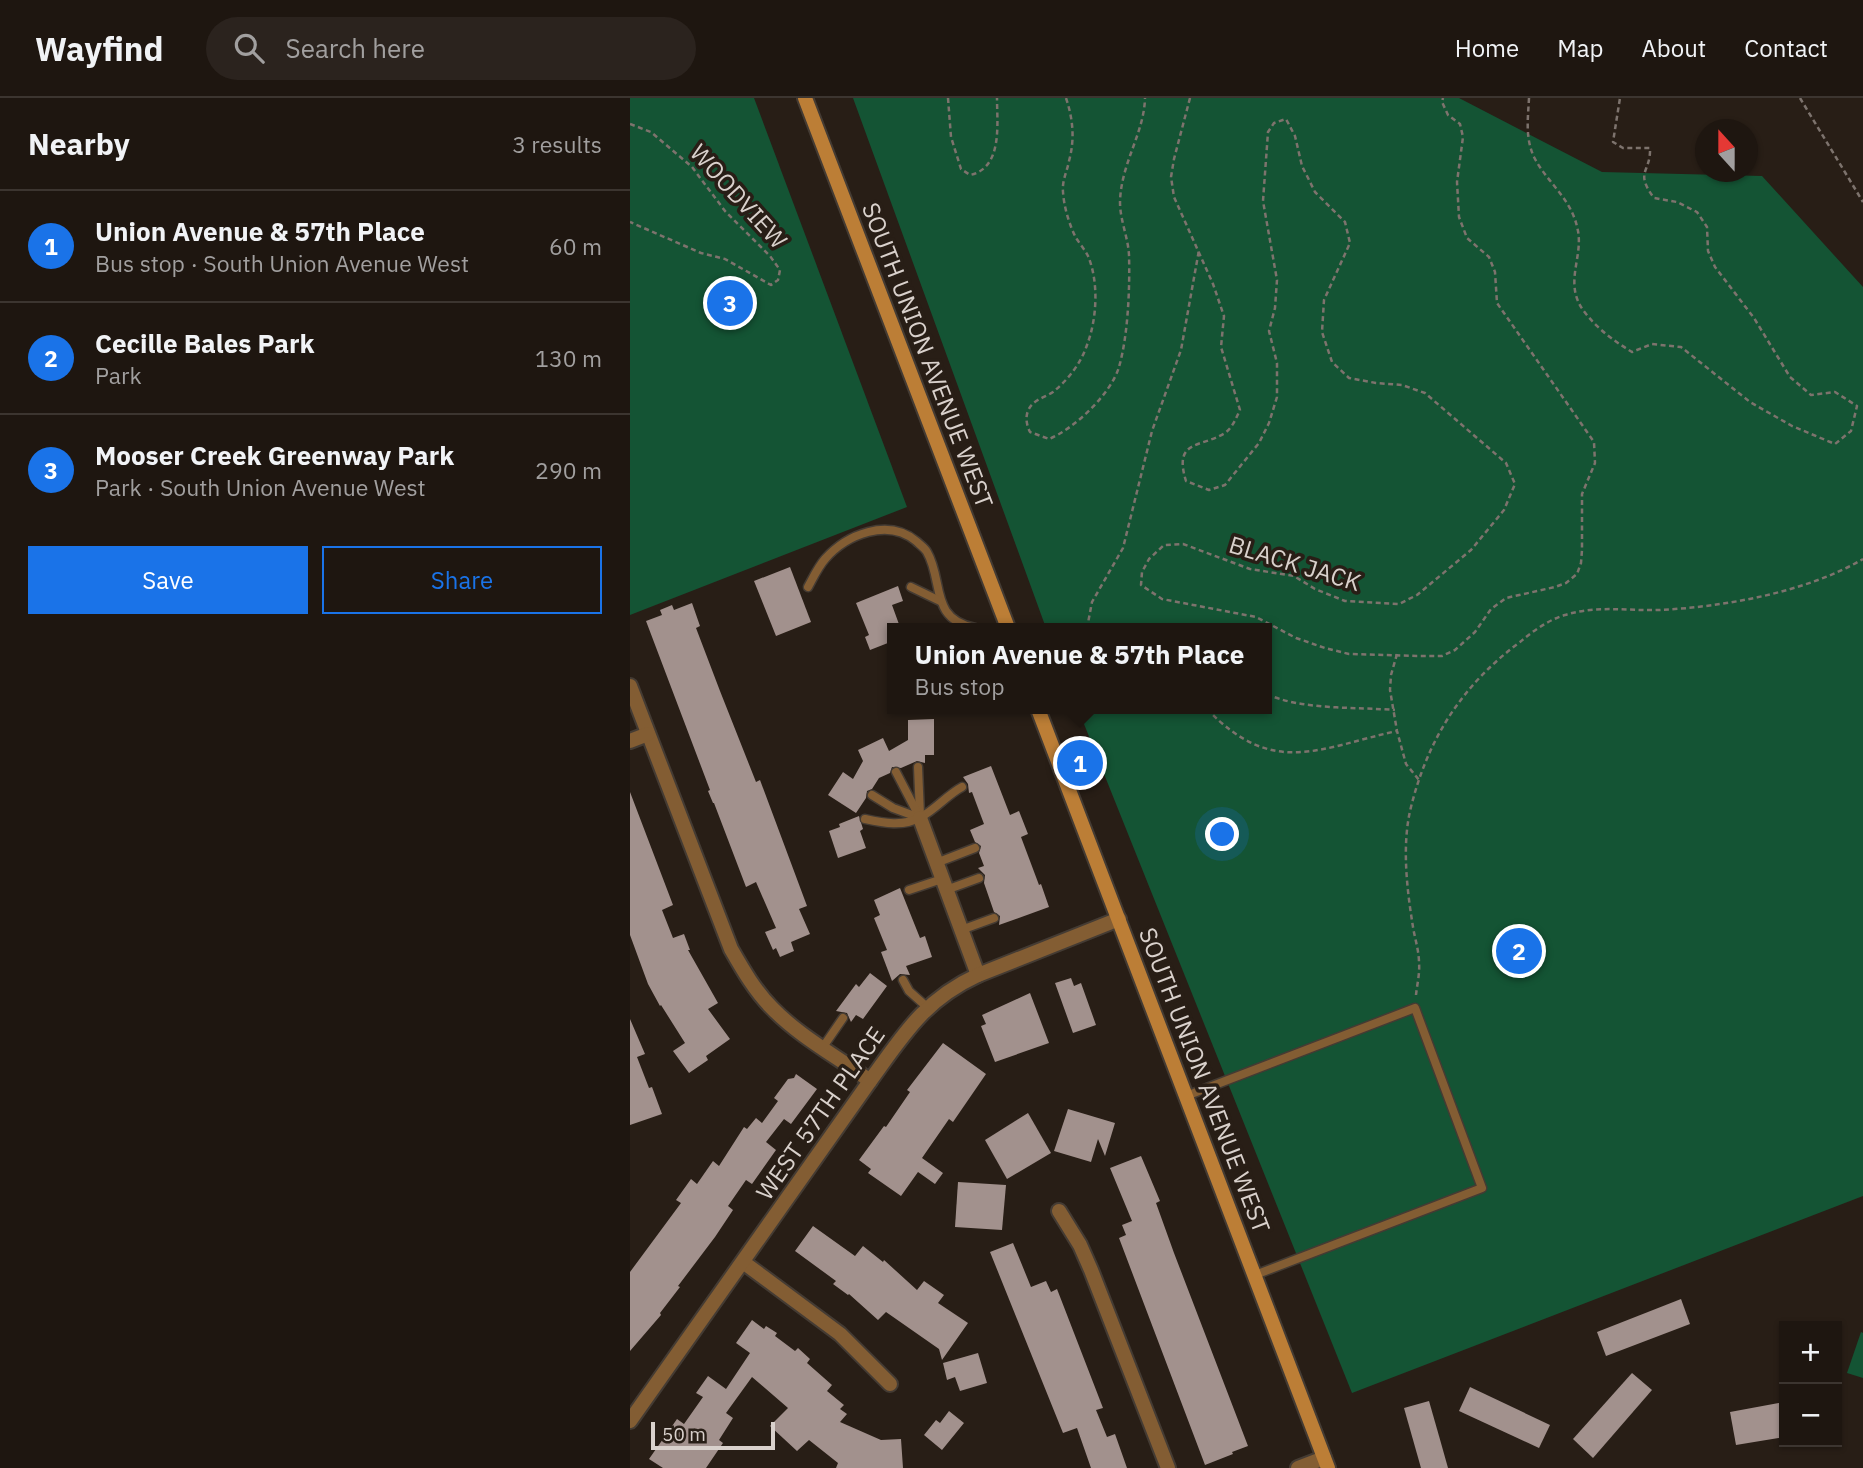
<!DOCTYPE html>
<meta charset="utf-8">
<style>
body{margin:0;font-family:"IBM Plex Sans",sans-serif;background:#2b231e;color:#f1f3f6}
.controls{position:absolute;right:21px;bottom:21px;display:grid;overflow:hidden;border-radius:0px;box-shadow:0 2px 5px #0004}
.controls button{width:63px;height:63px;display:grid;place-items:center;padding:0;border:0;border-bottom:2px solid #3c3530;background:#1e1610;color:#f1f3f6;font:35px sans-serif}
.compass{position:absolute;left:1065px;top:21px;width:63px;height:63px;border-radius:50%;background:#1e1610;box-shadow:0 2px 5px #0004;rotate:339deg}
.scale{position:absolute;left:21px;bottom:18px;width:124px;box-sizing:border-box;padding-left:7px;border:4px solid #d9d1cc;border-top:0;font-size:19px;line-height:24px;white-space:nowrap;color:#d9d1cc;-webkit-text-stroke:5px #281e16;paint-order:stroke}
.you{position:absolute;left:593px;top:737px;width:24px;height:24px;margin:-18px;border:5px solid #fff;border-radius:50%;background:#1a73e8;box-shadow:0 0 0 10px #1a73e833}
.badge{display:grid;place-items:center;width:46px;height:46px;border-radius:50%;background:#1a73e8;color:#fff;font-size:23px;font-weight:700}
.pin{position:absolute;translate:-50% -50%;border:4px solid #fff;box-shadow:0 2px 7px #0006}
.popup{position:absolute;left:257px;top:525px;width:385px;height:91px;box-sizing:border-box;display:grid;place-content:center;border-radius:0px;background:#1e1610;filter:drop-shadow(0 2px 5px #0005);font-size:23px;white-space:nowrap;color:#a19f9f}
.popup b{font-size:26px;color:#f1f3f6}
.popup::after{content:'';position:absolute;left:50%;top:100%;margin-left:-14px;border:14px solid transparent;border-top-color:#1e1610}
.list{margin:0;padding:0;list-style:none}
h2{display:flex;justify-content:space-between;align-items:center;height:91px;margin:0;padding:0 28px;font-size:30px}
h2 small{font-size:23px;font-weight:400;color:#a19f9f}
.list li{display:grid;grid-template-columns:46px 1fr auto;gap:21px;align-items:center;box-sizing:border-box;height:112px;padding:0 28px;border-top:2px solid #3c3530}
.list b{display:block;font-size:26px;white-space:nowrap}
.list p{margin:0;font-size:23px;white-space:nowrap;color:#a19f9f}
.list em{font-size:23px;font-style:normal;color:#a19f9f}
.actions{display:flex;gap:14px;padding:21px 28px}
.actions a{flex:1;padding:16px 0;border:2px solid #1a73e8;border-radius:0px;text-align:center;font-size:24px;color:#1a73e8}
.actions .main{background:#1a73e8;color:#fff}
.icon{flex:none;width:38px;height:38px;fill:none;stroke:currentColor;stroke-width:2;stroke-linecap:round;stroke-linejoin:round}
.map{position:relative;flex:none;width:1233px;height:1370px;overflow:hidden}
header{display:flex;align-items:center;gap:42px;box-sizing:border-box;height:98px;padding:0 35px;background:#1e1610;border-bottom:2px solid #3c3530}
header strong{font-size:33px}
nav{display:flex;gap:38px;margin-inline-start:auto;font-size:24px}
.search{width:490px;height:63px;background:#2b231e;display:flex;align-items:center;gap:18px;box-sizing:border-box;padding:0 24px;border-radius:38px;color:#a19f9f;font-size:26px}
main{display:flex}
aside{flex:1;background:#1e1610}
.map>svg:first-child{display:block}
.green{fill:#145434}
.building{fill:#a2918d}
.lines{fill:none;stroke-linecap:round;stroke-linejoin:round}
.lane-casing{stroke:#443b33;stroke-width:11}
.street-casing{stroke:#443b33;stroke-width:18}
.secondary-casing{stroke:#443b33;stroke-width:18}
.path{stroke:#7d736d;stroke-width:2.5;stroke-dasharray:5 3.5;stroke-linecap:butt}
.lane{stroke:#835d33;stroke-width:8}
.street{stroke:#835d33;stroke-width:14}
.secondary{stroke:#bc7e36;stroke-width:14}
.labels{text-anchor:middle;dominant-baseline:central;stroke-width:7;stroke-linejoin:round;paint-order:stroke}
.street-label{font-size:24px;fill:#d9d1cc;stroke:#281e16}
</style>
<header>
<strong>Wayfind</strong>
<div class="search"><svg class="icon" aria-label="search" viewBox="0 0 24 24"><circle cx="10" cy="10" r="6"/><path d="M15 15l6 6"/></svg>Search here</div>
<nav><a>Home</a><a>Map</a><a>About</a><a>Contact</a></nav>
</header>
<main>
<aside>
<h2>Nearby<small>3 results</small></h2>
<ul class="list">
<li><span class="badge">1</span><div><b>Union Avenue &amp; 57th Place</b><p>Bus stop · South Union Avenue West</p></div><em>60 m</em></li>
<li><span class="badge">2</span><div><b>Cecille Bales Park</b><p>Park</p></div><em>130 m</em></li>
<li><span class="badge">3</span><div><b>Mooser Creek Greenway Park</b><p>Park · South Union Avenue West</p></div><em>290 m</em></li>
</ul>
<div class="actions"><a class="main">Save</a><a>Share</a></div>
</aside>
<div class="map">
<svg width="1233" height="1370" viewBox="0 0 1233 1370">
<rect width="100%" height="100%" fill="#281e16"/>
<g class="green">
<path d="M 0,0 L 124,0 L 277,409 L 0,517 Z"/>
<path d="M 223,0 L 829,0 L 972,74 L 1132,78 L 1233,189 L 1233,1098 L 722,1295 L 448,611 L 637,611 L 637,530 L 416,530 Z"/>
<path d="M 1231,1234 L 1233,1235 L 1233,1280 L 1217,1275 Z"/>
</g>
<g class="building">
<path d="M 160,469 L 181,524 L 146,538 L 124,483 Z"/>
<path d="M 268,488 L 273,503 L 262,507 L 270,529 L 263,530 L 263,543 L 240,552 L 235,539 L 239,537 L 226,505 Z"/>
<path d="M 62,505 L 70,528 L 66,530 L 90,593 L 126,684 L 130,682 L 177,808 L 169,811 L 180,836 L 161,844 L 164,853 L 150,859 L 146,850 L 143,852 L 135,834 L 146,830 L 126,784 L 116,789 L 84,705 L 83,705 L 78,693 L 80,692 L 16,523 L 32,517 L 30,512 L 42,507 L 44,512 Z"/>
<path d="M 304,621 L 304,657 L 295,657 L 295,665 L 287,663 L 271,670 L 262,669 L 260,675 L 249,680 L 242,691 L 237,693 L 236,700 L 226,715 L 198,697 L 213,674 L 223,681 L 233,663 L 228,652 L 253,640 L 259,653 L 278,642 L 278,622 Z"/>
<path d="M 361,668 L 380,717 L 389,713 L 398,736 L 391,739 L 409,787 L 411,786 L 419,809 L 369,827 L 370,818 L 364,814 L 354,785 L 355,777 L 348,770 L 354,768 L 349,755 L 351,748 L 345,744 L 340,732 L 354,726 L 342,694 L 339,695 L 338,686 L 333,679 Z"/>
<path d="M 0,694 L 43,807 L 32,812 L 43,840 L 54,836 L 60,852 L 58,852 L 88,905 L 78,911 L 100,941 L 76,958 L 78,962 L 59,975 L 43,953 L 55,945 L 31,907 L 30,908 L 18,886 L 0,837 Z"/>
<path d="M 229,718 L 233,731 L 230,733 L 236,750 L 208,760 L 199,733 L 210,729 L 209,726 Z"/>
<path d="M 270,790 L 290,840 L 295,838 L 302,859 L 276,868 L 280,877 L 270,876 L 262,883 L 251,854 L 257,852 L 244,820 L 250,817 L 244,802 Z"/>
<path d="M 240,875 L 257,888 L 233,921 L 226,917 L 221,924 L 217,915 L 206,913 L 226,886 L 229,889 Z"/>
<path d="M 441,880 L 444,888 L 451,885 L 466,927 L 443,935 L 425,885 Z"/>
<path d="M 400,895 L 419,945 L 365,964 L 351,928 L 356,926 L 352,917 Z"/>
<path d="M 0,921 L 15,956 L 7,959 L 19,990 L 22,989 L 32,1016 L 0,1027 Z"/>
<path d="M 313,945 L 356,976 L 323,1024 L 319,1021 L 292,1060 L 313,1075 L 305,1086 L 288,1074 L 271,1098 L 238,1075 L 241,1071 L 229,1062 L 254,1028 L 256,1029 L 280,994 L 277,992 Z"/>
<path d="M 166,976 L 187,991 L 161,1026 L 154,1021 L 136,1044 L 146,1052 L 122,1086 L 116,1082 L 98,1108 L 103,1112 L 85,1139 L 48,1188 L 50,1189 L 30,1215 L 31,1217 L 0,1253 L 0,1174 L 51,1105 L 46,1102 L 61,1081 L 67,1086 L 83,1063 L 89,1068 L 114,1029 L 117,1031 L 126,1020 L 132,1025 L 148,1003 L 144,1000 L 158,981 L 164,980 Z"/>
<path d="M 438,1011 L 485,1025 L 475,1058 L 468,1041 L 461,1064 L 424,1053 Z"/>
<path d="M 398,1015 L 421,1055 L 377,1081 L 355,1042 Z"/>
<path d="M 511,1058 L 530,1103 L 526,1105 L 544,1155 L 618,1348 L 602,1354 L 603,1356 L 575,1367 L 489,1140 L 496,1137 L 492,1127 L 502,1123 L 480,1070 Z"/>
<path d="M 328,1084 L 376,1087 L 372,1132 L 325,1129 Z"/>
<path d="M 183,1128 L 225,1158 L 233,1148 L 253,1164 L 254,1162 L 287,1192 L 294,1183 L 314,1197 L 308,1205 L 338,1225 L 312,1262 L 309,1251 L 256,1214 L 248,1222 L 219,1196 L 218,1197 L 203,1186 L 206,1183 L 165,1153 Z"/>
<path d="M 383,1145 L 401,1189 L 416,1183 L 421,1194 L 427,1191 L 473,1310 L 466,1312 L 477,1339 L 485,1336 L 497,1370 L 461,1370 L 447,1330 L 433,1335 L 360,1154 Z"/>
<path d="M 1051,1201 L 1060,1226 L 976,1258 L 967,1234 Z"/>
<path d="M 122,1222 L 134,1231 L 136,1228 L 147,1235 L 145,1238 L 165,1253 L 168,1250 L 180,1261 L 177,1265 L 202,1287 L 197,1293 L 214,1307 L 210,1311 L 217,1316 L 210,1324 L 251,1342 L 271,1341 L 273,1370 L 206,1370 L 208,1365 L 179,1342 L 167,1353 L 140,1328 L 158,1310 L 122,1279 L 96,1315 L 103,1320 L 89,1342 L 93,1345 L 76,1370 L 33,1370 L 19,1361 L 47,1321 L 54,1326 L 73,1299 L 66,1295 L 78,1278 L 96,1291 L 120,1255 L 106,1245 Z"/>
<path d="M 348,1255 L 357,1285 L 330,1293 L 325,1279 L 317,1282 L 313,1265 Z"/>
<path d="M 1002,1275 L 1022,1292 L 963,1360 L 943,1341 Z"/>
<path d="M 840,1289 L 920,1327 L 909,1350 L 829,1313 Z"/>
<path d="M 799,1303 L 809,1338 L 818,1370 L 791,1370 L 774,1310 Z"/>
<path d="M 1154,1304 L 1154,1339 L 1106,1347 L 1100,1314 Z"/>
<path d="M 319,1313 L 334,1325 L 312,1352 L 294,1337 L 306,1322 L 310,1325 Z"/>
</g>
<g class="lines">
<g class="lane-casing">
<g id="lane">
<path d="M 178,489 C 183,480 188,469 195,461 C 217,436 258,420 286,443 C 289,446 295,450 297,454 C 314,483 299,521 345,530"/>
<path d="M 281,489 L 310,503"/>
<path d="M 288,669 L 290,717"/>
<path d="M 266,674 L 290,720"/>
<path d="M 242,697 L 263,710 L 290,720"/>
<path d="M 235,721 C 253,725 274,729 291,719 C 306,711 317,697 332,689"/>
<path d="M 306,765 L 345,750"/>
<path d="M 279,792 L 312,781"/>
<path d="M 316,792 L 349,780"/>
<path d="M 331,832 L 364,820"/>
<path d="M 273,882 L 279,893 L 297,909"/>
<path d="M 193,949 L 213,920"/>
<path d="M 556,998 L 785,910 L 852,1090 L 625,1177"/>
</g>
</g>
<g class="street-casing">
<g id="street">
<path d="M 0,588 L 101,851 C 113,872 125,893 142,910 C 170,939 208,959 240,983"/>
<path d="M 0,643 L 18,636"/>
<path d="M 290,720 L 348,877"/>
<path d="M 429,1113 L 450,1147 L 461,1172 L 538,1370"/>
<path d="M 113,1164 L 210,1236 L 260,1286"/>
<path d="M 0,1323 L 240,983 C 274,936 294,902 348,877 L 489,821"/>
<path d="M 668,1370 L 694,1360"/>
</g>
</g>
<g class="secondary-casing">
<g id="secondary">
<path d="M 175,0 L 378,530"/>
<path d="M 408,611 L 698,1370"/>
</g>
</g>
<g class="path">
<path d="M 318,0 L 321,39 L 331,71 L 340,77 C 373,70 367,26 367,0"/>
<path d="M 436,0 C 443,21 445,41 439,63 C 437,74 432,82 433,94 C 434,109 439,126 446,140 C 450,146 455,152 458,158 C 469,184 467,221 457,247 C 451,265 438,282 423,294 C 414,300 402,302 398,313 C 395,320 397,328 400,334 L 419,341 C 444,331 481,296 489,269 C 498,238 500,190 499,157 C 498,139 490,122 490,104 C 491,65 514,36 515,0"/>
<path d="M 560,0 L 544,61 L 541,79 L 544,99 L 583,186 L 594,218 L 591,249 L 610,312 C 606,320 603,329 595,335 C 571,350 543,341 556,383 L 579,392 L 595,387 L 629,345 L 639,325 L 647,299 L 647,265 L 639,233 L 645,210 L 647,182 L 633,103 L 638,34 L 644,25 L 656,21 L 665,38 L 672,68 L 685,94 L 715,124 L 720,145 L 694,202 L 692,234 L 702,264 L 719,280 L 746,285 L 772,287 L 795,295 L 876,365 L 885,386 L 874,412 L 841,452 L 787,497 L 769,506 L 715,503 L 685,491 L 664,478 L 620,471 L 553,446 L 534,447 L 519,461 L 512,474 L 511,487 L 532,501 L 626,519 L 666,540 L 695,550 L 719,556 L 787,558 L 812,558 L 825,552 L 845,534 L 861,511 L 876,500 L 925,489 L 936,485 L 947,476 L 951,465 L 952,452 L 952,396 L 965,365 L 964,344 L 867,205 L 865,174 L 859,159 L 837,140 L 829,119 L 827,84 L 833,39 L 830,26 L 818,17 L 812,4 L 813,0"/>
<path d="M 899,0 C 898,20 895,40 904,59 C 917,85 942,100 948,133 C 953,160 934,185 953,212 C 966,230 984,243 1002,254 L 1022,246 L 1051,249 L 1120,304 L 1162,328 L 1205,346 L 1221,333 L 1227,308 L 1205,294 L 1181,297 L 1160,279 L 1124,220 L 1085,169 L 1078,153 L 1077,129 L 1067,114 L 1047,104 L 1024,100 C 1004,73 1021,75 1020,50 L 993,50 L 983,44 L 990,0"/>
<path d="M 1170,0 L 1233,104"/>
<path d="M 0,26 L 21,34 L 62,69 L 95,113 L 140,158 L 150,172 L 148,182 L 141,187 L 95,161 L 71,155 L 0,124"/>
<path d="M 461,530 L 458,525 L 462,504 L 493,450 L 522,333 L 551,252 L 569,152"/>
<path d="M 767,556 L 761,577 L 760,592 L 767,633 L 776,666 L 789,682"/>
<path d="M 637,596 C 670,612 727,609 765,612"/>
<path d="M 577,611 C 643,680 689,650 767,633"/>
<path d="M 786,897 C 787,887 790,875 789,865 C 789,853 785,841 783,829 C 777,792 772,750 780,713 C 797,642 831,588 890,544 C 903,533 918,522 935,517 C 967,507 997,513 1029,512 C 1094,509 1177,494 1233,461"/>
</g>
<use href="#lane" class="lane"/>
<use href="#street" class="street"/>
<use href="#secondary" class="secondary"/>
</g>
<g class="labels">
<g class="street-label">
<text transform="translate(109 98) rotate(48)">WOODVIEW</text>
<text transform="translate(298 257) rotate(69)">SOUTH UNION AVENUE WEST</text>
<text transform="translate(665 465) rotate(17)">BLACK JACK</text>
<text transform="translate(575 982) rotate(69)">SOUTH UNION AVENUE WEST</text>
<text transform="translate(190 1015) rotate(-55)">WEST 57TH PLACE</text>
</g>
</g>
</svg>
<div class="controls">
<button>+</button>
<button>−</button>
</div>
<svg class="compass" viewBox="-18 -18 36 36"><path d="M0-13l5 13h-10z" fill="#e53935"/><path d="M0 13l5-13h-10z" fill="#a19f9f"/></svg>
<div class="scale">50 m</div>
<div class="you"></div>
<div class="pin badge" style="left:450px;top:665px">1</div>
<div class="popup"><b>Union Avenue &amp; 57th Place</b>Bus stop</div>
<div class="pin badge" style="left:889px;top:853px">2</div>
<div class="pin badge" style="left:100px;top:205px">3</div>
</div>
</main>
